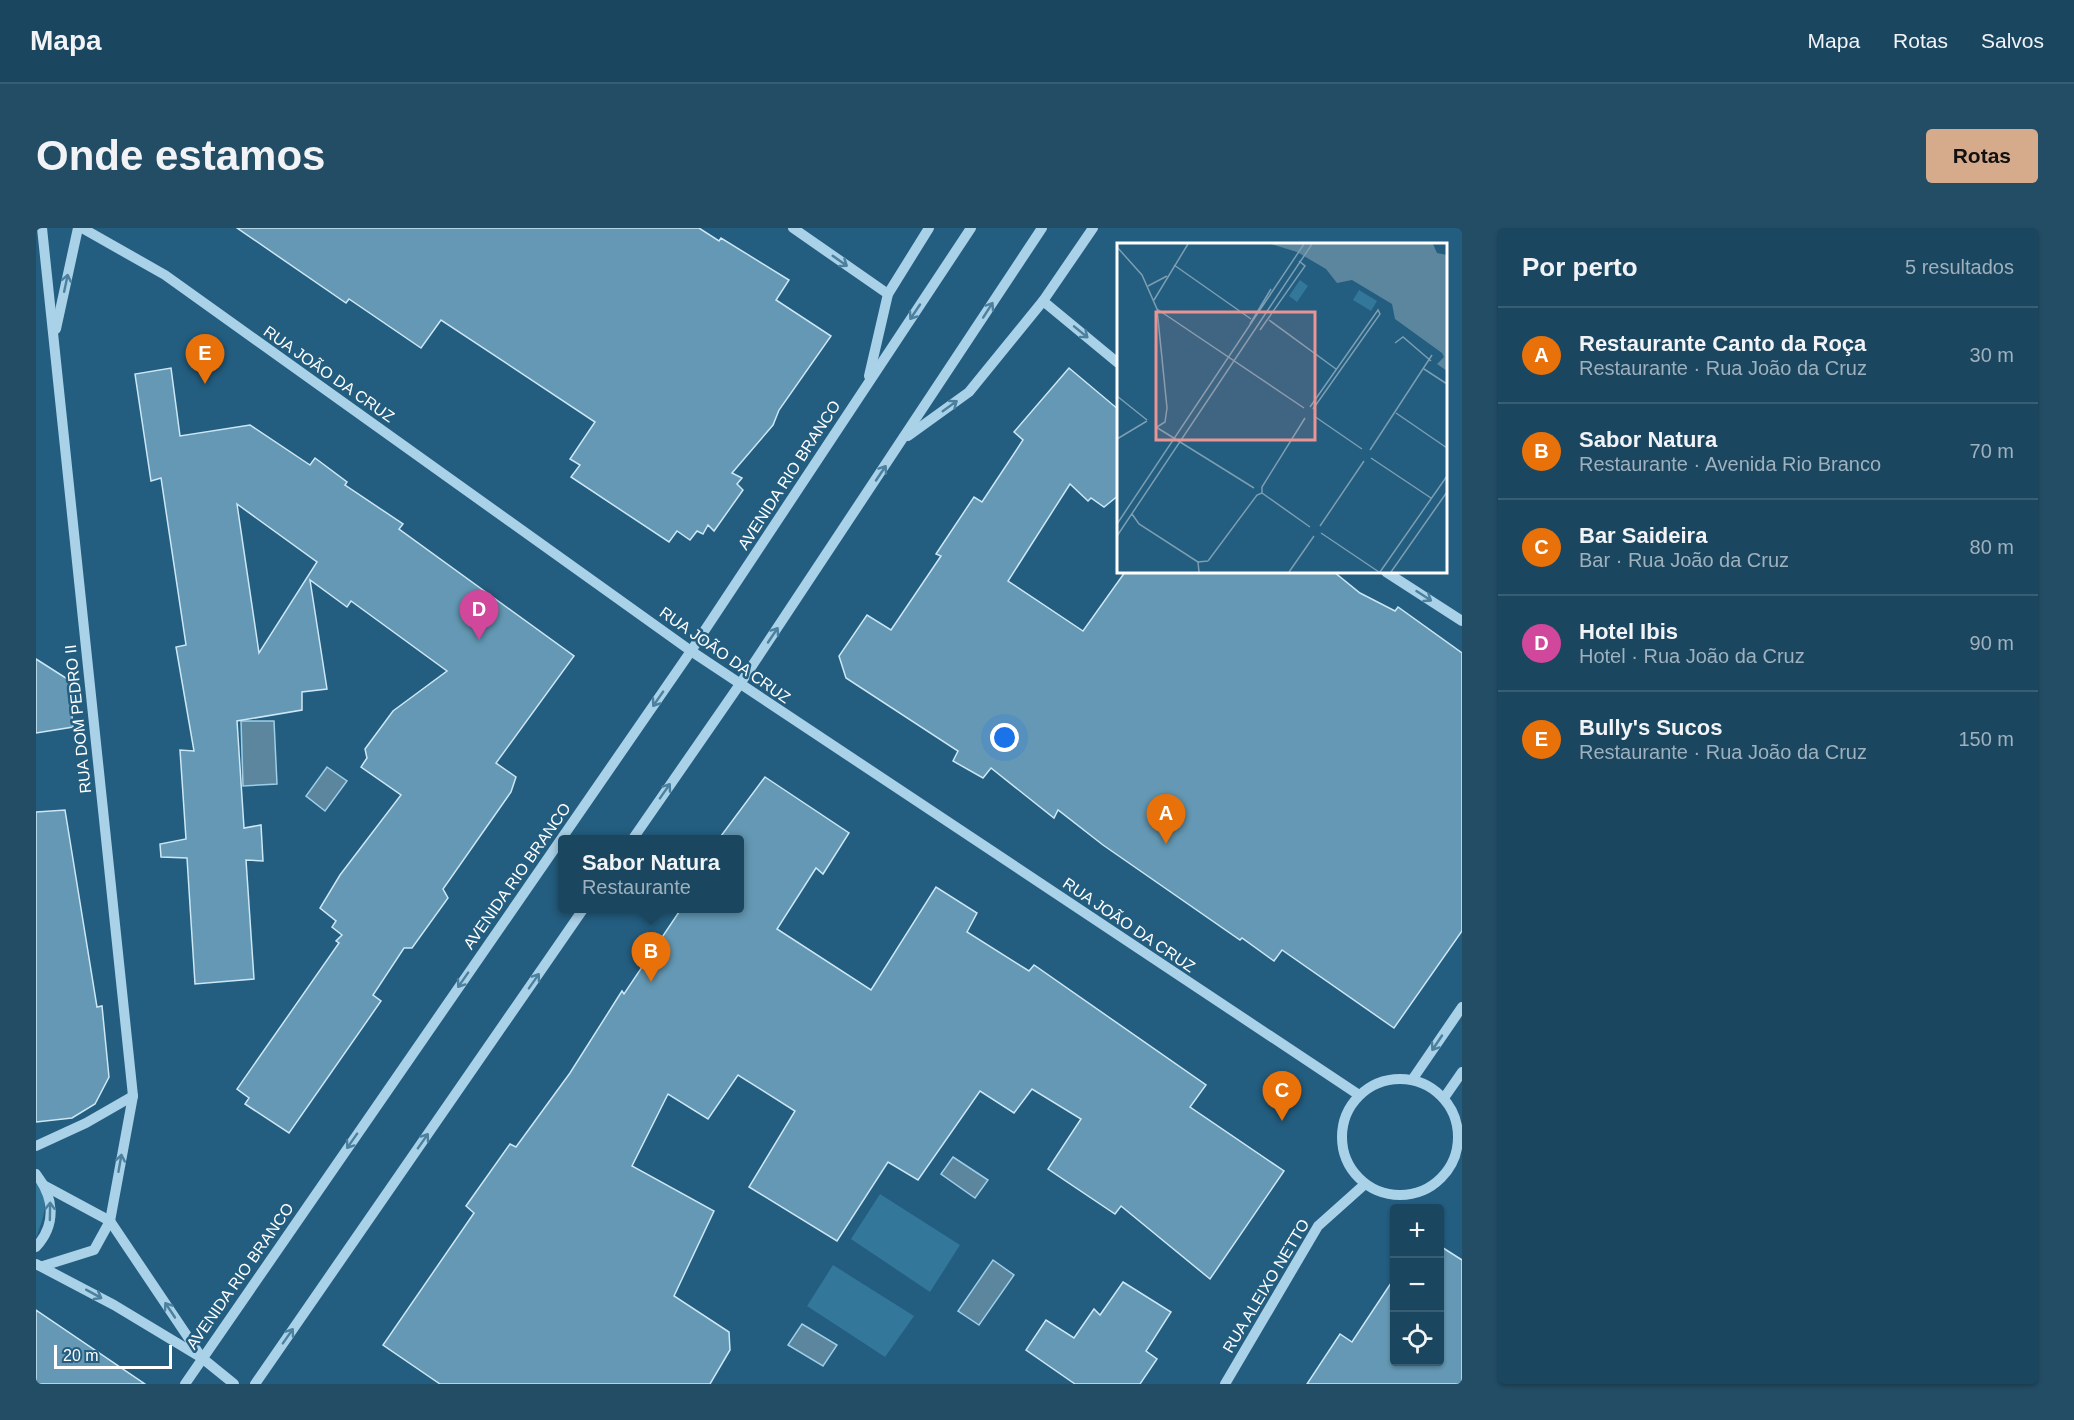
<!DOCTYPE html>
<html lang="pt">
<meta charset="utf-8">
<style>
body{margin:0;font-family:Helvetica,sans-serif;background:#234d65;color:#f1f3f6}
.controls{position:absolute;right:18px;bottom:18px;display:grid;overflow:hidden;border-radius:6px;box-shadow:0 2px 4px #0004}
.controls button{width:54px;height:54px;display:grid;place-items:center;padding:0;border:0;border-bottom:2px solid #385e74;background:#1a465f;color:#f1f3f6;font:30px sans-serif}
.scale{position:absolute;left:18px;bottom:15px;width:118px;box-sizing:border-box;padding-left:6px;border:3px solid #fff;border-top:0;font-size:16px;line-height:21px;white-space:nowrap;color:#fff;-webkit-text-stroke:4px #235d7f;paint-order:stroke}
.you{position:absolute;left:969px;top:510px;width:21px;height:21px;margin:-15px;border:4px solid #fff;border-radius:50%;background:#1a73e8;box-shadow:0 0 0 9px #1a73e833}
.badge{display:grid;place-items:center;width:39px;height:39px;border-radius:50%;background:#d6ab8b;color:#fff;font-size:20px;font-weight:700}
.pin{position:absolute;translate:-50% -50px;filter:drop-shadow(0 2px 3px #0008)}
.pin::after{content:'';position:absolute;top:32px;width:21px;height:18px;background:inherit;clip-path:polygon(0 0,100% 0,50% 100%)}
.popup{position:absolute;left:522px;top:607px;width:186px;height:78px;box-sizing:border-box;display:grid;place-content:center;border-radius:6px;background:#1a465f;filter:drop-shadow(0 2px 4px #0005);font-size:20px;white-space:nowrap;color:#9fb1bd}
.popup b{font-size:22px;color:#f1f3f6}
.popup::after{content:'';position:absolute;left:50%;top:100%;margin-left:-12px;border:12px solid transparent;border-top-color:#1a465f}
.list{margin:0;padding:0;list-style:none}
h2{display:flex;justify-content:space-between;align-items:center;height:78px;margin:0;padding:0 24px;font-size:26px}
h2 small{font-size:20px;font-weight:400;color:#9fb1bd}
.list li{display:grid;grid-template-columns:39px 1fr auto;gap:18px;align-items:center;box-sizing:border-box;height:96px;padding:0 24px;border-top:2px solid #385e74}
.list b{display:block;font-size:22px;white-space:nowrap}
.list p{margin:0;font-size:20px;white-space:nowrap;color:#9fb1bd}
.list em{font-size:20px;font-style:normal;color:#9fb1bd}
.icon{flex:none;width:33px;height:33px;fill:none;stroke:currentColor;stroke-width:2;stroke-linecap:round;stroke-linejoin:round}
.map{position:relative;flex:none;width:1426px;height:1156px;overflow:hidden;border-radius:6px}
header{display:flex;align-items:center;gap:36px;box-sizing:border-box;height:84px;padding:0 30px;background:#1a465f;border-bottom:2px solid #385e74}
header strong{font-size:28px}
nav{display:flex;gap:33px;margin-inline-start:auto;font-size:21px}
.intro{display:flex;align-items:center;justify-content:space-between;box-sizing:border-box;height:144px;padding:0 36px}
h1{margin:0;font-size:42px}
.button{padding:15px 27px;border-radius:6px;background:#d6ab8b;color:#111;font-size:21px;font-weight:700}
main{display:flex;gap:36px;padding:0 36px}
aside{flex:1;background:#1a465f;border-radius:6px;box-shadow:0 2px 4px #0004}
.map>svg:first-child{display:block}
.green{fill:#33779b}
.water{fill:#5c869d;stroke:#9dcee8;stroke-width:1.5}
.building{fill:#6498b4;stroke:#cce7f5;stroke-width:1.5;fill-rule:evenodd}
.lines{fill:none;stroke-linecap:round;stroke-linejoin:round}
.minor{stroke:#a9d1e7;stroke-width:10}
.oneway{stroke:#4b809e}
.labels{text-anchor:middle;dominant-baseline:central;stroke-width:5;stroke-linejoin:round;paint-order:stroke}
.street-label{font-size:16px;fill:#fff;stroke:#235d7f}
.inset-road{fill:none;stroke:#7b9eb2;stroke-width:1.5}
.view{fill:#ea9494;fill-opacity:0.15;stroke:#ea9494;stroke-width:3}
.inset-edge{fill:none;stroke:#fff;stroke-width:3}
</style>
<header>
<strong>Mapa</strong>
<nav><a>Mapa</a><a>Rotas</a><a>Salvos</a></nav>
</header>
<div class="intro"><h1>Onde estamos</h1><a class="button">Rotas</a></div>
<main>
<div class="map">
<svg width="1426" height="1156" viewBox="0 0 1426 1156">
<rect width="100%" height="100%" fill="#235d7f"/>
<g class="green">
<path d="M 0,953 C 16,970 7,991 0,1010 Z"/>
<path d="M 844,966 L 924,1017 L 894,1064 L 815,1011 Z"/>
<path d="M 797,1037 L 878,1088 L 849,1129 L 771,1078 Z"/>
</g>
<g class="water">
<path d="M 205,493 L 238,493 L 241,556 L 207,558 Z"/>
<path d="M 291,539 L 311,553 L 289,583 L 270,568 Z"/>
<path d="M 917,929 L 952,952 L 939,970 L 905,946 Z"/>
<path d="M 957,1032 L 978,1047 L 943,1097 L 922,1083 Z"/>
<path d="M 766,1096 L 801,1117 L 787,1138 L 752,1117 Z"/>
</g>
<g class="building">
<path d="M 201,0 L 663,0 L 683,13 L 685,10 L 753,52 L 740,72 L 795,108 L 743,182 L 737,197 L 696,245 L 706,250 L 701,256 L 707,262 L 678,303 L 672,297 L 667,306 L 661,303 L 654,312 L 641,303 L 633,314 L 535,249 L 544,237 L 534,231 L 559,194 L 405,92 L 385,120 L 313,71 L 310,75 Z"/>
<path d="M 135,140 L 144,208 L 214,197 L 274,237 L 279,230 L 311,254 L 309,257 L 367,296 L 363,301 L 538,428 L 460,535 L 480,549 L 475,564 L 407,661 L 412,670 L 376,720 L 368,720 L 337,767 L 345,773 L 253,905 L 209,876 L 213,870 L 201,861 L 303,715 L 300,713 L 306,707 L 296,699 L 300,693 L 284,680 L 304,647 L 365,567 L 325,539 L 331,530 L 329,521 L 357,483 L 411,443 L 315,373 L 311,379 L 274,352 L 291,461 L 266,464 L 266,482 L 201,493 L 208,600 L 225,597 L 227,633 L 210,632 L 218,751 L 159,756 L 151,630 L 125,629 L 124,616 L 150,611 L 144,522 L 158,523 L 140,419 L 150,417 L 125,250 L 115,253 L 99,146 ZM 201,276 L 281,334 L 223,425 Z"/>
<path d="M 1033,140 L 1083,182 L 1083,267 L 1068,279 L 1055,270 L 1052,273 L 1034,256 L 972,353 L 1047,403 L 1089,344 L 1298,344 L 1324,365 L 1359,383 L 1362,379 L 1426,425 L 1426,703 L 1358,800 L 1246,722 L 1238,733 L 1206,710 L 1204,712 L 1067,617 L 1022,582 L 1018,590 L 955,540 L 947,550 L 917,533 L 922,523 L 810,450 L 803,428 L 831,387 L 855,402 L 905,328 L 900,326 L 938,269 L 946,274 L 987,212 L 978,204 Z"/>
<path d="M 0,431 L 33,452 L 37,499 L 0,505 Z"/>
<path d="M 729,549 L 813,605 L 787,646 L 780,640 L 741,701 L 835,762 L 900,659 L 941,685 L 931,704 L 993,743 L 998,737 L 1170,857 L 1154,879 L 1248,943 L 1174,1051 L 1085,978 L 1079,986 L 1012,941 L 1045,891 L 996,861 L 978,885 L 944,863 L 882,952 L 852,934 L 801,1013 L 713,959 L 759,883 L 702,847 L 672,891 L 632,866 L 596,938 L 678,983 L 638,1068 L 693,1104 L 694,1122 L 674,1156 L 404,1156 L 347,1117 L 438,985 L 430,978 L 474,916 L 480,919 L 534,845 L 586,763 L 588,766 L 645,681 L 704,681 L 704,612 L 682,612 Z"/>
<path d="M 29,582 L 61,779 L 66,778 L 73,849 L 59,876 L 36,890 L 0,894 L 0,584 Z"/>
<path d="M 1404,1018 L 1426,1032 L 1426,1156 L 1271,1156 L 1304,1106 L 1316,1114 L 1359,1049 L 1359,1134 L 1404,1134 Z"/>
<path d="M 1087,1054 L 1135,1084 L 1110,1123 L 1121,1131 L 1104,1156 L 1039,1156 L 990,1122 L 1010,1092 L 1038,1110 L 1058,1081 L 1064,1087 Z"/>
<path d="M 0,1082 L 109,1156 L 0,1156 Z"/>
</g>
<g class="lines">
<g class="minor">
<path d="M 6,0 L 97,868 L 74,993 L 58,1022 L 7,1038"/>
<path d="M 46,0 L 129,47 L 655,423 L 1323,867"/>
<path d="M 757,0 L 852,66"/>
<path d="M 1007,73 L 1082,135"/>
<path d="M 20,101 L 42,0"/>
<path d="M 833,148 L 852,66 L 893,0"/>
<path d="M 872,208 L 933,164 L 1007,73 L 1057,0"/>
<path d="M 1350,344 L 1426,393"/>
<path d="M 596,612 L 704,456 L 1006,0"/>
<circle cx="1364" cy="909" r="58"/>
<path d="M 1376,852 L 1426,779"/>
<path d="M 1408,870 L 1426,844"/>
<path d="M 0,918 L 50,895 L 97,868"/>
<path d="M 0,946 C 18,969 21,996 0,1019"/>
<path d="M 9,958 L 74,993 L 166,1130"/>
<path d="M 0,1036 L 78,1077 L 166,1130 L 198,1156"/>
<path d="M 149,1156 L 655,423 L 935,0"/>
<path d="M 219,1156 L 548,680"/>
<path d="M 1189,1156 L 1282,998 L 1329,956"/>
</g>
</g>
<defs><path id="oneway-shaft" d="M-6 0H5M1.5-3L5.5 0L1.5 3" fill="none" stroke-width="1.6" stroke-linecap="round" stroke-linejoin="round" transform="scale(1.5)"/></defs>
<g class="oneway">
<use href="#oneway-shaft" transform="translate(804 33) rotate(35)"/>
<use href="#oneway-shaft" transform="translate(30 55) rotate(-78)"/>
<use href="#oneway-shaft" transform="translate(952 82) rotate(-57)"/>
<use href="#oneway-shaft" transform="translate(879 84) rotate(124)"/>
<use href="#oneway-shaft" transform="translate(1045 104) rotate(39)"/>
<use href="#oneway-shaft" transform="translate(914 178) rotate(-36)"/>
<use href="#oneway-shaft" transform="translate(845 245) rotate(-56)"/>
<use href="#oneway-shaft" transform="translate(1388 368) rotate(33)"/>
<use href="#oneway-shaft" transform="translate(737 407) rotate(-56)"/>
<use href="#oneway-shaft" transform="translate(622 471) rotate(125)"/>
<use href="#oneway-shaft" transform="translate(629 563) rotate(-55)"/>
<use href="#oneway-shaft" transform="translate(427 752) rotate(125)"/>
<use href="#oneway-shaft" transform="translate(498 753) rotate(-55)"/>
<use href="#oneway-shaft" transform="translate(1401 815) rotate(124)"/>
<use href="#oneway-shaft" transform="translate(316 913) rotate(125)"/>
<use href="#oneway-shaft" transform="translate(387 913) rotate(-55)"/>
<use href="#oneway-shaft" transform="translate(84 935) rotate(-80)"/>
<use href="#oneway-shaft" transform="translate(14 983) rotate(-89)"/>
<use href="#oneway-shaft" transform="translate(58 1066) rotate(29)"/>
<use href="#oneway-shaft" transform="translate(134 1082) rotate(-124)"/>
<use href="#oneway-shaft" transform="translate(252 1108) rotate(-55)"/>
</g>
<g class="labels">
<g class="street-label">
<text transform="translate(293 146) rotate(35)">RUA JOÃO DA CRUZ</text>
<text transform="translate(753 247) rotate(-57)">AVENIDA RIO BRANCO</text>
<text transform="translate(689 427) rotate(35)">RUA JOÃO DA CRUZ</text>
<text transform="translate(42 491) rotate(-96)">RUA DOM PEDRO II</text>
<text transform="translate(481 648) rotate(-55)">AVENIDA RIO BRANCO</text>
<text transform="translate(1093 697) rotate(34)">RUA JOÃO DA CRUZ</text>
<text transform="translate(204 1048) rotate(-55)">AVENIDA RIO BRANCO</text>
<text transform="translate(1230 1058) rotate(-59)">RUA ALEIXO NETTO</text>
</g>
</g>
<g transform="translate(1081 15)">
<rect width="330" height="330" fill="#235d7f"/>
<path d="M 183,37 L 191,43 L 180,59 L 172,53 ZM 242,47 L 260,58 L 254,68 L 236,57 Z" fill="#33779b"/>
<path d="M 154,1 L 316,1 L 320,10 L 330,12 L 330,128 L 320,121 L 327,114 L 325,110 L 278,76 L 275,61 L 235,37 L 220,40 L 209,26 L 180,9 Z" fill="#5c869d"/>
<path class="inset-road" d="M 0,4 L 25,32 L 40,66 L 50,165 L 48,179 L 40,184M 57,22 L 134,76M 31,43 L 50,33M 37,57 L 71,1M 40,66 L 187,165M 152,77 L 219,126M 133,81 L 154,46M 143,87 L 188,23 L 182,18M 278,100 L 286,94 L 314,118M 307,126 L 330,141M 0,153 L 30,177M 193,164 L 261,67 L 263,71 L 196,166M 279,170 L 330,205M 197,173 L 245,206M 39,184 L 137,245M 0,196 L 30,178M 253,207 L 315,112M 254,215 L 314,255M 145,250 L 193,284M 15,271 L 22,281 L 81,319M 0,281 L 187,1M 203,283 L 247,218M 204,290 L 262,329M 0,293 L 195,1M 91,318 L 140,252 L 145,250 L 145,244 L 188,175M 82,329 L 81,319 L 91,318M 172,329 L 197,293M 263,329 L 330,233M 274,329 L 330,249"/>
<path class="view" d="M 39,69 L 198,69 L 198,197 L 39,197 Z"/>
<rect width="330" height="330" class="inset-edge"/>
</g>
</svg>
<div class="controls">
<button>+</button>
<button>−</button>
<button><svg class="icon" aria-label="locate" viewBox="0 0 24 24"><circle cx="12" cy="12" r="6"/><path d="M12 2v4M12 18v4M2 12h4M18 12h4"/></svg></button>
</div>
<div class="scale">20 m</div>
<div class="you"></div>
<div class="pin badge" style="left:1130px;top:616px;background:#e8710a">A</div>
<div class="pin badge" style="left:615px;top:754px;background:#e8710a">B</div>
<div class="popup"><b>Sabor Natura</b>Restaurante</div>
<div class="pin badge" style="left:1246px;top:893px;background:#e8710a">C</div>
<div class="pin badge" style="left:443px;top:412px;background:#d1479c">D</div>
<div class="pin badge" style="left:169px;top:156px;background:#e8710a">E</div>
</div>
<aside>
<h2>Por perto<small>5 resultados</small></h2>
<ul class="list">
<li><span class="badge" style="background:#e8710a">A</span><div><b>Restaurante Canto da Roça</b><p>Restaurante · Rua João da Cruz</p></div><em>30 m</em></li>
<li><span class="badge" style="background:#e8710a">B</span><div><b>Sabor Natura</b><p>Restaurante · Avenida Rio Branco</p></div><em>70 m</em></li>
<li><span class="badge" style="background:#e8710a">C</span><div><b>Bar Saideira</b><p>Bar · Rua João da Cruz</p></div><em>80 m</em></li>
<li><span class="badge" style="background:#d1479c">D</span><div><b>Hotel Ibis</b><p>Hotel · Rua João da Cruz</p></div><em>90 m</em></li>
<li><span class="badge" style="background:#e8710a">E</span><div><b>Bully's Sucos</b><p>Restaurante · Rua João da Cruz</p></div><em>150 m</em></li>
</ul>
</aside>
</main>
